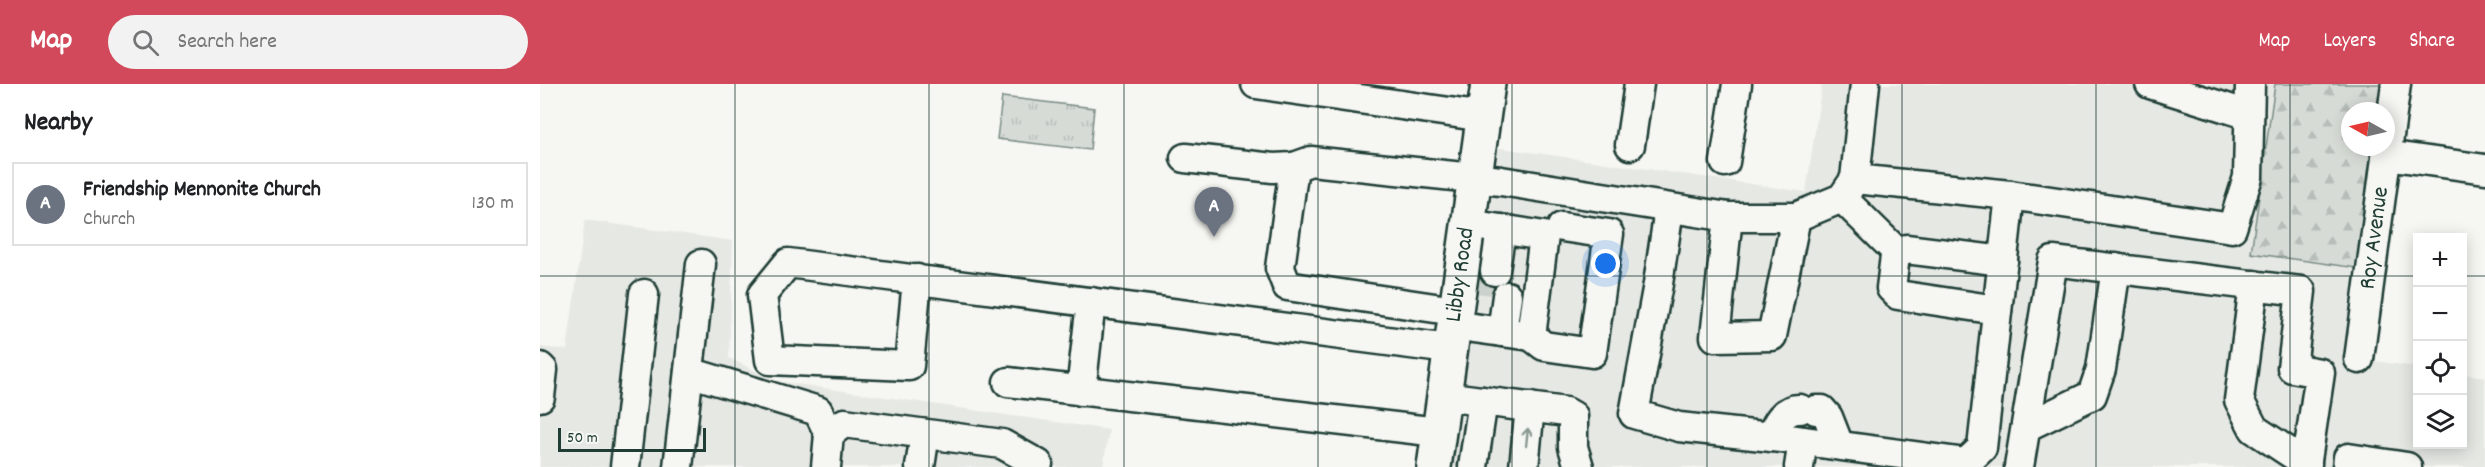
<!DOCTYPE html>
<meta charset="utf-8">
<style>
body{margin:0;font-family:Dekko,sans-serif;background:#f2f2f2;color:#202124}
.controls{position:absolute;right:18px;bottom:18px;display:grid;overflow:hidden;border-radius:0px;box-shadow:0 3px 15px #0003}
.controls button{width:54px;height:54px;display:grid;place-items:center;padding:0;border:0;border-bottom:2px solid #e0e0e0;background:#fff;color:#202124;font:30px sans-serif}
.compass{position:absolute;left:1801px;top:18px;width:54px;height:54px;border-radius:50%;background:#fff;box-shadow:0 3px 15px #0003;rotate:278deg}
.scale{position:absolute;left:18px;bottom:15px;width:148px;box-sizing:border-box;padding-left:6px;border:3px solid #1f3d34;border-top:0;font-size:16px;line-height:21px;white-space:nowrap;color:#1f3d34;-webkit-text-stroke:4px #f6f6f2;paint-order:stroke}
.you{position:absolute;left:1066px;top:180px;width:21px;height:21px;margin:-15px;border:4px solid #fff;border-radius:50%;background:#1a73e8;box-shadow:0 0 0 9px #1a73e833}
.badge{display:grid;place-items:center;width:39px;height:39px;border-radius:50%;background:#d1495b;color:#fff;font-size:20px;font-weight:700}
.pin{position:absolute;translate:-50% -50px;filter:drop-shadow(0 2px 3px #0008)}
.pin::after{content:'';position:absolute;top:32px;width:21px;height:18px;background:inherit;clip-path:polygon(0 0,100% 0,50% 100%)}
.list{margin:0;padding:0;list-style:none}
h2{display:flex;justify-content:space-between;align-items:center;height:78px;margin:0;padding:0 24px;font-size:26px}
h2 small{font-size:20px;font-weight:400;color:#757577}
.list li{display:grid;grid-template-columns:39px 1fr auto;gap:18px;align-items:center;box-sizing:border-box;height:84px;margin:0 12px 12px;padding:0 12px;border:2px solid #e0e0e0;border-radius:0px}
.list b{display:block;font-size:22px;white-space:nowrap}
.list p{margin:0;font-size:20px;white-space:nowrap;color:#757577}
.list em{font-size:20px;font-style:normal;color:#757577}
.icon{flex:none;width:33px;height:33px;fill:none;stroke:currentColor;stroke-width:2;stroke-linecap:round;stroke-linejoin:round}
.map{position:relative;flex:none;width:1945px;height:383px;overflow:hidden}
header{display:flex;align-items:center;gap:36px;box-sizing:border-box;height:84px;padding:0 30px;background:#d1495b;color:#fff}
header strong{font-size:28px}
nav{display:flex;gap:33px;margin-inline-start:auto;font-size:21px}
.search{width:420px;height:54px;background:#f2f2f2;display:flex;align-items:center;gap:15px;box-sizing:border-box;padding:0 21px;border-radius:33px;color:#757577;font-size:22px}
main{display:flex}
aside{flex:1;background:#fff}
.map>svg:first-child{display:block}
.built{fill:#e6e8e4}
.forest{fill:url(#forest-firs);stroke:#7a8c85;stroke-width:1.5;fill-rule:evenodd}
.park{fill:url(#park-tufts);stroke:#7a8c85;stroke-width:1.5}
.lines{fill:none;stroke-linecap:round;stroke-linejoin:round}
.minor-tunnel{stroke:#cbd1cc;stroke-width:28;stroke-dasharray:28 14;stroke-linecap:butt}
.minor-casing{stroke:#1f3d34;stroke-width:33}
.major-casing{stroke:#1f3d34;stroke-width:38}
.minor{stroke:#f6f6f2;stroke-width:28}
.major{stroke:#f6f6f2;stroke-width:33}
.oneway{stroke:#8a9a93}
.grid{fill:none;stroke:#1f3d34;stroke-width:1.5;stroke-opacity:0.55}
.labels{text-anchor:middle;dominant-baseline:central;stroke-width:4.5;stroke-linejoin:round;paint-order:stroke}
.street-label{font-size:24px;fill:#1f3d34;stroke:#f6f6f2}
</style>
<header>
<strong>Map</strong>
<div class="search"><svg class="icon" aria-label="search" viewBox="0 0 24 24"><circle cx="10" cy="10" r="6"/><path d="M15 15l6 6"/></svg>Search here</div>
<nav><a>Map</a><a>Layers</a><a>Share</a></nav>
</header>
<main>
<aside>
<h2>Nearby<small></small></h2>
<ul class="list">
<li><span class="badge" style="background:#6b7280">A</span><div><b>Friendship Mennonite Church</b><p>Church</p></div><em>130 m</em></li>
</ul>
</aside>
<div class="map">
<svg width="1945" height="383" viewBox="0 0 1945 383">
<defs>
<pattern id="forest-firs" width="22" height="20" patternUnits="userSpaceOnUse" patternTransform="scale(1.5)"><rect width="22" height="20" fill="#d6dbd6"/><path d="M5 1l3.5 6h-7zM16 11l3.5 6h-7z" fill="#b7bdb8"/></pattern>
<pattern id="park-tufts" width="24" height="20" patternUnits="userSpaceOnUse" patternTransform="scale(1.5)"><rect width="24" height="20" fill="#d6dbd6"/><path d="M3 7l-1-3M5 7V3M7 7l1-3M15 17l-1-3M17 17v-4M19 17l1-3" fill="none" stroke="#b7bdb8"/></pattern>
</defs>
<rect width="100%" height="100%" fill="#f6f6f2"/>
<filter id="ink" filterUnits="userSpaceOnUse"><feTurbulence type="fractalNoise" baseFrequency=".0167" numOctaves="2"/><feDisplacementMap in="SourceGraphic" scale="12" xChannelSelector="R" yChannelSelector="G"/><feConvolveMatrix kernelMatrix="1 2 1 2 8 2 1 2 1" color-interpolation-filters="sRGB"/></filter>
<g filter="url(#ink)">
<g class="built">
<path d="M 1282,0 L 1735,0 L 1711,169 L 1831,186 L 1819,275 L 1877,283 L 1878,360 L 1922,360 L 1923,290 L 1945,293 L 1945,383 L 894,383 L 940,61 L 1266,108 Z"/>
<path d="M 45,136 L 193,157 L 189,274 L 236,297 L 569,346 L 563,383 L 0,383 L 0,263 L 27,266 Z"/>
</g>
<path class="forest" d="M 1735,0 L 1856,0 L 1831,186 L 1711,169 ZM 1810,27 L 1846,27 L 1846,63 L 1810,63 Z"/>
<path class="park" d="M 462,13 L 554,24 L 550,66 L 457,55 Z"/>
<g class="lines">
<path class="minor-tunnel" d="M 952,211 L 955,187"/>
<g class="minor-casing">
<g id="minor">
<path d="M 716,0 L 944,33"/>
<path d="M 1325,0 L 1315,95 L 1470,111 L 1692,144 L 1708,93 L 1710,0"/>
<path d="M 1610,0 L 1709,31"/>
<path d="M 1090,61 L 1099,0"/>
<path d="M 1846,71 L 1945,85"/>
<path d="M 645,74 L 733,84 L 754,83"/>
<path d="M 1185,78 L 1197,0"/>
<path d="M 1302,114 L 1358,169"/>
<path d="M 1129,125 L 1118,200 L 1094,330 L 1139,343 L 1250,355 L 1426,379 L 1442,364 L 1470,111"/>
<path d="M 1188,133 L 1175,253 L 1232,252 L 1256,133"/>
<path d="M 955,187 L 961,145"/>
<path d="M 377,195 L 369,282 L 230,276 L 222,211 L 248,179 C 469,207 689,238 909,265"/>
<path d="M 1714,201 L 1699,316 L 1714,345 L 1767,380"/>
<path d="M 1457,226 L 1358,211 L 1351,204 L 1355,172 L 1366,165 L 1463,177"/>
<path d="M 915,227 L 747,202 L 740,184 L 754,83 L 771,77 L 961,97 L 1188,133 L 1256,133 L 1302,114 L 1315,95"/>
<path d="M 912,241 L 991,252 L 1004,152 L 928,140"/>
<path d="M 962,248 L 967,212"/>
<path d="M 991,252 L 1004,262 L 1052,269 L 1069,150 L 1022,143"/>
<path id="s1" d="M 1819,275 L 1856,0"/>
<path d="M 0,283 L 3,286 L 0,313"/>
<path d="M 149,288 L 278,327 L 289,350 L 286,383"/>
<path d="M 468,298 L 898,348"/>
<path d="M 541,307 L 551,218"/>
<path d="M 903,312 L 1026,328 L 1033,332 L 1033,363 L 1039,383"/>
<path d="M 1276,326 L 1282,326 L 1288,333 L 1299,361"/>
<path d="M 1486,343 L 1552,311 L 1561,285 L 1576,184"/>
<path d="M 289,350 L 304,339 L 462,360 L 498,380"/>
<path d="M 1231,353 C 1236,339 1244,324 1260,325"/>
<path d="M 85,383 L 104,210"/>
<path d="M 138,383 L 161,180"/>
<path d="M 380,383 L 385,350"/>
<path d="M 933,383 L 943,317"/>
<path d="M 984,383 L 990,323"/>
<path d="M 1259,383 L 1263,357"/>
<path d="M 1479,383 L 1513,177 L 1761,207 L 1752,284 L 1780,289 L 1766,383"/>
<path d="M 1807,383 L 1808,374 L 1867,383"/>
</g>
</g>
<g class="major-casing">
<g id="major">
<path id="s2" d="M 894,383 L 948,0"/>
</g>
</g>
<use href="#minor" class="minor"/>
<use href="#major" class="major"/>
</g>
<defs><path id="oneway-shaft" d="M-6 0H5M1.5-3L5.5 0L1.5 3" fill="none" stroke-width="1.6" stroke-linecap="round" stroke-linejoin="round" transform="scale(1.5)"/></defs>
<use class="oneway" href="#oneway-shaft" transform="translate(987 353) rotate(-84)"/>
</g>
<path class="grid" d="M 195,0 L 195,383M 389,0 L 389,383M 584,0 L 584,383M 778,0 L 778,383M 972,0 L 972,383M 1167,0 L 1167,383M 1362,0 L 1362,383M 1556,0 L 1556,383M 1750,0 L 1750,383M 0,192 L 1878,192M 1922,192 L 1945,192"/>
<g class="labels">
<g class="street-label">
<text stroke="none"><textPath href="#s1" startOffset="122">Roy Avenue</textPath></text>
<text stroke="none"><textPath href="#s2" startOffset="194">Libby Road</textPath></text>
</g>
</g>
</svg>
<div class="controls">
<button>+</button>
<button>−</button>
<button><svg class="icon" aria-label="locate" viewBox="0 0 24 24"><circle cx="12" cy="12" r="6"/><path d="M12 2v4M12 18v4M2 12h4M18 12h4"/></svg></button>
<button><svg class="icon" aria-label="layers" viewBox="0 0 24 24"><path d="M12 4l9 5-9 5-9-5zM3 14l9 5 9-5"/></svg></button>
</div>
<svg class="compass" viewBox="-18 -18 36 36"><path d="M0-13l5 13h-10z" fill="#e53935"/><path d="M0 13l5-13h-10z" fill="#757577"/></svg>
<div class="scale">50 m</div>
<div class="you"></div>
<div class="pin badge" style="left:674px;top:153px;background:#6b7280">A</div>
</div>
</main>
